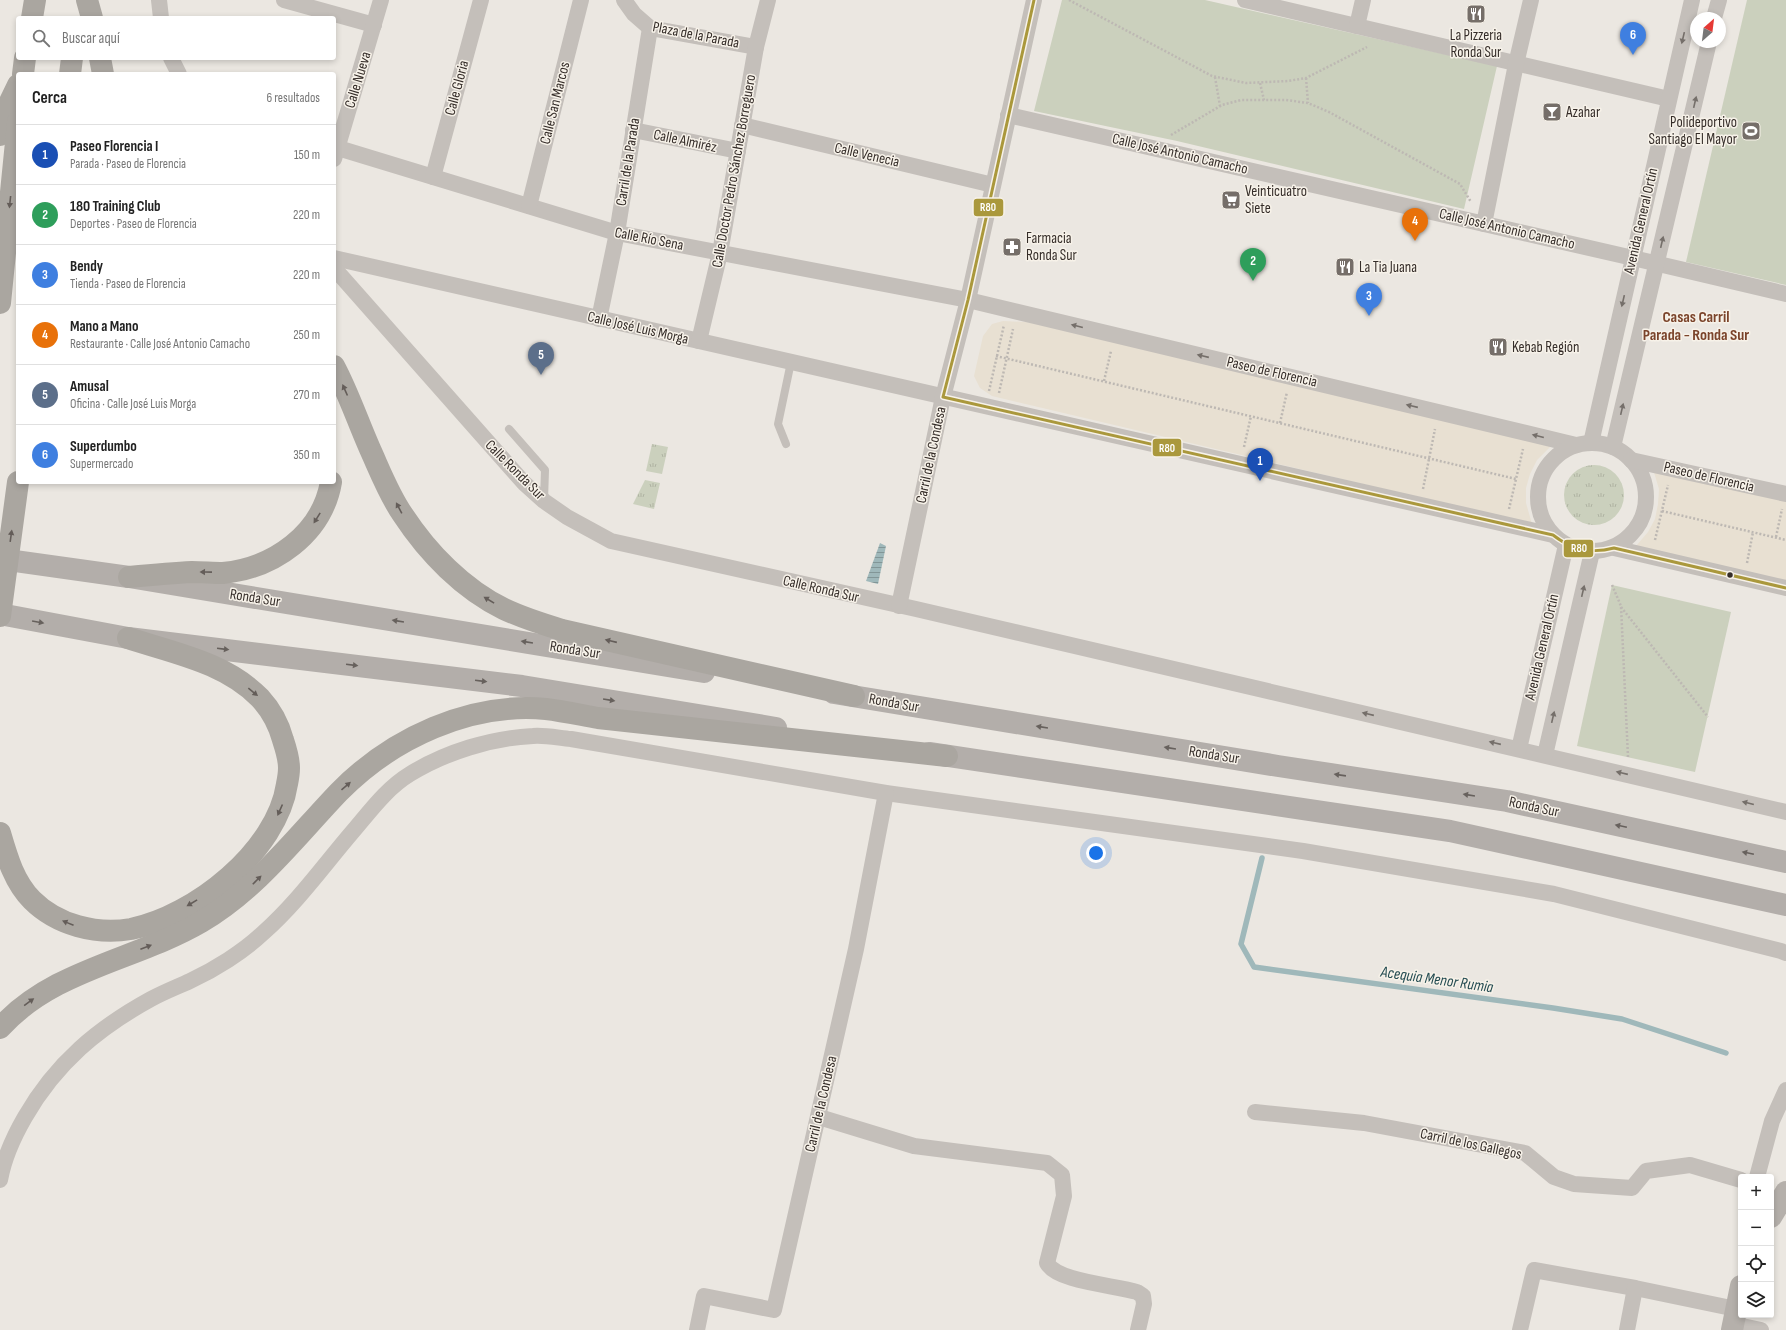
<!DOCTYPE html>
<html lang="es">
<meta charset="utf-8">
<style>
body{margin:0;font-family:"Sofia Sans Condensed",sans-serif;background:#f6f6f6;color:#222}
.controls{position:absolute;right:12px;bottom:12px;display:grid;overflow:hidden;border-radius:4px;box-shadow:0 2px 6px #0003}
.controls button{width:36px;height:36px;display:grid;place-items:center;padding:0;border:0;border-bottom:1px solid #e0e0e0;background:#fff;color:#222;font:20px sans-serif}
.compass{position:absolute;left:1690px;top:12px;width:36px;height:36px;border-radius:50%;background:#fff;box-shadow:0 2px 6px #0003;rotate:28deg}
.you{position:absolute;left:1096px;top:853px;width:14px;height:14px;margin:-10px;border:3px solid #fff;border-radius:50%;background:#1a73e8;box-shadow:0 0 0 6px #1a73e833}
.badge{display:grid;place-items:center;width:26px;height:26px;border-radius:50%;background:#d93025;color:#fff;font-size:13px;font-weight:700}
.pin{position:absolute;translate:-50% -33px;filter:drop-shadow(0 1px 2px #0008)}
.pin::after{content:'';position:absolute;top:21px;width:14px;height:12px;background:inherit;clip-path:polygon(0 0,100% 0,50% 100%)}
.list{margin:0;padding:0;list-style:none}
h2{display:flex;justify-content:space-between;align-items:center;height:52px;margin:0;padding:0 16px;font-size:17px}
h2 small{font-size:13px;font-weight:400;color:#767676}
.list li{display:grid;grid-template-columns:26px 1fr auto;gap:12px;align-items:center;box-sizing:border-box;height:60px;padding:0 16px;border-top:1px solid #e0e0e0}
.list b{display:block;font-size:15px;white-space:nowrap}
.list p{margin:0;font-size:13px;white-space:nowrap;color:#767676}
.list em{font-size:13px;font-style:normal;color:#767676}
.icon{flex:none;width:22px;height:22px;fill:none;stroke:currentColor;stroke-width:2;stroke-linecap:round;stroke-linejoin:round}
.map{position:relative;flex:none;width:1786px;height:1330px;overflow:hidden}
.search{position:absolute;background:#fff;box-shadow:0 2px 6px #0003;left:16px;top:16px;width:320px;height:44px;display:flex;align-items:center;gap:10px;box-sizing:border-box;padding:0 14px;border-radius:4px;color:#767676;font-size:15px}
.panel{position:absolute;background:#fff;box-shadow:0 2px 6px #0003;left:16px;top:72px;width:320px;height:412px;border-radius:4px}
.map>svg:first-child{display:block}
.grass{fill:url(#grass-tufts)}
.park{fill:#cbd0bd}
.plaza{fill:#e8e0d2}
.water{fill:url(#water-rules)}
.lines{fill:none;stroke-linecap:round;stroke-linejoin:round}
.stream{stroke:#9fb8ba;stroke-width:5.5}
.path{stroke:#bdb8b3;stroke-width:2.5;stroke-dasharray:2 2;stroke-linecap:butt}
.lane{stroke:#c4bfba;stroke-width:8}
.street{stroke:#c4bfba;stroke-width:16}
.secondary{stroke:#b5b0ab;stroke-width:22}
.primary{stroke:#b3aeaa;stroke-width:22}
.highway{stroke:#aaa6a0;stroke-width:22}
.highway-bridge{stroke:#aaa6a0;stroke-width:22}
.bus-1-casing{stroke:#f7f2e9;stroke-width:6}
.bus-1{stroke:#aa983c;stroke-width:3}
.oneway{fill:#756f6a}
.oneway2{fill:#645d59}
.oneway3{fill:#67615d}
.bus-dot{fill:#352d29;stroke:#f7f2e9;stroke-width:1.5}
.labels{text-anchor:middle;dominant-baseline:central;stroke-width:3;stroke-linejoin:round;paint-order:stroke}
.street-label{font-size:15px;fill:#352d29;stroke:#f7f2e9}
.poi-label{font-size:15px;fill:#352d29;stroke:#f7f2e9;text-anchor:start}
.neighbourhood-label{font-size:16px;font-weight:bold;fill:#7b442b;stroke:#f7f2e9}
.water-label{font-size:16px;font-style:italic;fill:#234b51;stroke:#f7f2e9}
.line-badge{stroke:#f7f2e9;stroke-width:1.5}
.badge-label{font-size:11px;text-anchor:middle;font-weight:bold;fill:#fff}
</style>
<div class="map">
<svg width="1786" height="1330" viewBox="0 0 1786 1330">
<defs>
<pattern id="grass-tufts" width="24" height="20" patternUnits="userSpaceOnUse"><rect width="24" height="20" fill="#cbd0bd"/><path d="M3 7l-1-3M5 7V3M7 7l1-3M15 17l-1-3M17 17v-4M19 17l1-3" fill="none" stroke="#afb3a2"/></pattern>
<pattern id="water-rules" width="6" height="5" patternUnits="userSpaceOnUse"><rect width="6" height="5" fill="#9fb8ba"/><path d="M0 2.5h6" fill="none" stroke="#829697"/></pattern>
</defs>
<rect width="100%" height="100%" fill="#ebe7e1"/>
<g class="grass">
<path d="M 652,444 L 668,447 L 662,474 L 646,471 Z"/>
<circle cx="1594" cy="495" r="30"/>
<path d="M 645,480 L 660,483 L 654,509 L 633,504 Z"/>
</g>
<g class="park">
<path d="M 1062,0 L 1205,0 L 1497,66 L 1464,209 L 1177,141 L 1034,111 Z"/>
<path d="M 1747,0 L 1786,0 L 1786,285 L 1686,262 Z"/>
<path d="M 1612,585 L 1731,612 L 1695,772 L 1577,746 Z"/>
</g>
<g class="plaza">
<path d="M 1003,321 L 1027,322 L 1552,445 L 1537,460 L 1530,474 L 1526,488 L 1526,503 L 1532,524 L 992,396 L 980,388 L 974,376 L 983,336 L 992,324 Z"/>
<path d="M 1653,469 L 1786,499 L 1786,581 L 1636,546 L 1648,532 L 1655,519 L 1658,504 L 1659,489 Z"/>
</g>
<path class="water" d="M 880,543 L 886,546 L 878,584 L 866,581 Z"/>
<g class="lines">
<path class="stream" d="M 1262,858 L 1241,944 L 1254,967 L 1553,1008 L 1622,1019 L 1726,1053"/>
<g class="path">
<path d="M 1069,0 L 1212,76 L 1246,83 L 1288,81 L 1306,78 L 1367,47"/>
<path d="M 1215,77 L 1220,106"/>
<path d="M 1306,78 L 1308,103"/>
<path d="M 1260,83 L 1264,100"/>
<path d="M 1171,135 L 1222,105 L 1241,100 L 1286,100 L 1308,103 L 1329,112 L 1460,184 L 1471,202"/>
<path d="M 996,356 L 1516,479"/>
<path d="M 1104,381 L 1111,351"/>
<path d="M 989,391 L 1004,325"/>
<path d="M 999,393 L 1013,329"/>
<path d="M 1280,423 L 1287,392"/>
<path d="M 1244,447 L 1251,416"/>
<path d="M 1423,489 L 1435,429"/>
<path d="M 1509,509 L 1523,449"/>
<path d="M 1662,511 L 1786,540"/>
<path d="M 1776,537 L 1782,509"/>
<path d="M 1655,540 L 1668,485"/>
<path d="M 1747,563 L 1753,532"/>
<path d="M 1612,585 L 1621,606 L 1628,757"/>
<path d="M 1621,607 L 1708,717"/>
</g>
<g class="lane">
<path d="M 509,429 L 545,470 L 544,500"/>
<path d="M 786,444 L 778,424 L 791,362"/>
</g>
<g class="street">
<path d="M 159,0 L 161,18"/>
<path d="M 284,0 L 374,25"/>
<path d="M 624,0 L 634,14 L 650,28 L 756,47"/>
<path d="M 1245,0 L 1669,99"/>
<path d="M 1714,18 L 1719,0"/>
<path d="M 1357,26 L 1363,0"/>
<path d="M 171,58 L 179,74"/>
<path d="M 1008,115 L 1633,258 L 1786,294"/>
<path d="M 742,125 L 993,185"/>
<path d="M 633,130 L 738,151"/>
<path d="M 338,148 L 617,233 L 968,300 L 1576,445"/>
<path d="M 334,159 L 381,0"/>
<path d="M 433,177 L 481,0"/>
<path d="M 529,206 L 581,0"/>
<path d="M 1484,224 L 1516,64 L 1531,0"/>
<path d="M 334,258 L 1553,535"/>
<path d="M 334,268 L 524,483 L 544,501 L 567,517 L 611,541 L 916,609 L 1786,812"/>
<path d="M 599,319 L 617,233 L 650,28"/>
<path d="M 699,341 L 720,253 L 756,47 L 768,0"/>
<circle cx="1592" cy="497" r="54"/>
<path d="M 1591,443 L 1692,0"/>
<path d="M 1613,447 L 1709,42"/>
<path d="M 1631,460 L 1786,494"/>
<path d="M 1614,548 L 1786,588"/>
<path d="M 899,606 L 943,397 L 968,300 L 1034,0"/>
<path d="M 1519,749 L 1566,545"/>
<path d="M 1545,755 L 1592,552"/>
<path d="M 1255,1112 L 1364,1123 L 1525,1153 L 1554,1177 L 1574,1184 L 1632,1188 L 1646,1171 L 1690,1165 L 1741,1180"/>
<path d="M 819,1117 L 914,1146 L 1047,1163 L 1062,1175 L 1064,1196 L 1047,1263 C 1057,1282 1115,1285 1137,1292 L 1143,1296 L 1144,1304 L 1138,1330"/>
<path d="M 1757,1177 L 1772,1121 L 1786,1090"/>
<path d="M 0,1180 C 4,1158 14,1136 25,1117 C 56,1063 98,1028 151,999 C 164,992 177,987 190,981 C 214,970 243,952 263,933 C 297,903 324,865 354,830 C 371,810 387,788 410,774 C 446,752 491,738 533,736 C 545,735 559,738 571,739 L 886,793 L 1303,851 L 1554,894 L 1781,951 L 1786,953"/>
<path d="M 1733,1324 L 1761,1330"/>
<path d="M 697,1330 L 704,1296 L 774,1310 L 856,949 L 886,793"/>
<path d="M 1520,1330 L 1534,1270 L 1635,1288 L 1736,1309"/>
<path d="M 1627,1330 L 1635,1288"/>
</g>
<g class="secondary">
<path d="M 1771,1217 L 1786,1192"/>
<path d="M 1732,1330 L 1741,1286"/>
</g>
<g class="primary">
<path d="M 0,559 L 129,577 L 704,672"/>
<path d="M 0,614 L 128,638 L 522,686 L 776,728"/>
<path d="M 834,693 L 1278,766 L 1507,801 L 1786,862"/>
<path d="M 929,753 L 1450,831 L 1786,905"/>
</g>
<g class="highway">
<path d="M 87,0 L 92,18"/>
<path d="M 32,18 L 35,0"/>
<path d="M 100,58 L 103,74"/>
<path d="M 23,74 L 25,58"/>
<path d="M 70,74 L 72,58"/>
<path d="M 0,135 L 5,112 L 18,85"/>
<path d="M 0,303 L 18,122"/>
<path d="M 334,366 C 348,392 358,422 370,449 C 380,471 389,495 403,515 C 428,553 463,589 504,609 C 523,618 542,624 562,630 L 854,696"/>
<path d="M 129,577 C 150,575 171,573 192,572 C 202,572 213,573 223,573 C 274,568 322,534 331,482"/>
<path d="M 0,833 C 7,857 14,882 32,900 C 57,925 96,935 131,929 C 195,916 277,851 287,784 C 288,779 289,774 289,768 C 289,759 286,749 283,740 C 279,725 271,710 260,698 C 225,662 173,653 128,638"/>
<path d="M 0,1028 C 53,969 136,960 201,922 C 257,889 295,838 339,792 C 392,738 470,702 546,709 C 563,711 581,715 598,718 L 947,756"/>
</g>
<path class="highway-bridge" d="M 0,616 L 18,482"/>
<g class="bus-1-casing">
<path id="bus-1" d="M 1034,0 L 968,300 L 943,397 L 1553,535 C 1572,550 1591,554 1614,548 L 1786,588"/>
</g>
<use href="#bus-1" class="bus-1"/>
</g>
<defs><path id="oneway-solid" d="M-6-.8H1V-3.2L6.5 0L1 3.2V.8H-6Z"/></defs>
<g class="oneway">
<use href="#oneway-solid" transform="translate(1683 38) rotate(103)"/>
<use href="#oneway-solid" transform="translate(1695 102) rotate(-77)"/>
<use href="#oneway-solid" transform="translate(1662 242) rotate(-77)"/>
<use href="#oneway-solid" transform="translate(1623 301) rotate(103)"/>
<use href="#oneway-solid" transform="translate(1077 326) rotate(-166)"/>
<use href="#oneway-solid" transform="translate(1203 356) rotate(-167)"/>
<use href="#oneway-solid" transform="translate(1412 406) rotate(-167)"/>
<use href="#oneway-solid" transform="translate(1622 409) rotate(-77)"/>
<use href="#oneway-solid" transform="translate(1538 436) rotate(-166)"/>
<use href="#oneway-solid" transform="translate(1583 591) rotate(-77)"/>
<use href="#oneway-solid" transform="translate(1368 714) rotate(-167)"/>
<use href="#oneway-solid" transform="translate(1553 717) rotate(-77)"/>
<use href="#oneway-solid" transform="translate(1495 743) rotate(-167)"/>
<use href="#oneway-solid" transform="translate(1622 773) rotate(-167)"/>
<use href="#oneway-solid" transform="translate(1748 803) rotate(-166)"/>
</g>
<g class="oneway2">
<use href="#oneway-solid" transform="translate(10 202) rotate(96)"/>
<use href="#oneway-solid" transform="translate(345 390) rotate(-114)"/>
<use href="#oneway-solid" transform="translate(399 508) rotate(-118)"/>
<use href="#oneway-solid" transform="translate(317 518) rotate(122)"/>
<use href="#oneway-solid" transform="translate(11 536) rotate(-82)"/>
<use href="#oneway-solid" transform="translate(206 572) rotate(-179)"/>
<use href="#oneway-solid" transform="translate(489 600) rotate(-149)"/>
<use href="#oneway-solid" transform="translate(611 641) rotate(-167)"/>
<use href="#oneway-solid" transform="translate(253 692) rotate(39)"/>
<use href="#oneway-solid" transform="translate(346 786) rotate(-41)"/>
<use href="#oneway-solid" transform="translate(280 810) rotate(114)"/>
<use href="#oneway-solid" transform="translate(257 880) rotate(-45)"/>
<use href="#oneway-solid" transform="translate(192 903) rotate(149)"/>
<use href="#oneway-solid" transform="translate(68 923) rotate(-158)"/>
<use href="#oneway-solid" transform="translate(146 947) rotate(-21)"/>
<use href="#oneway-solid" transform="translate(29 1002) rotate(-36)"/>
</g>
<g class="oneway3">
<use href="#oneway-solid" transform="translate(398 621) rotate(-171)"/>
<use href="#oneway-solid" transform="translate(38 622) rotate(10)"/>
<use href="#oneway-solid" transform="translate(527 642) rotate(-171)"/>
<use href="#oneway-solid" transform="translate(223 649) rotate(7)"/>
<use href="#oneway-solid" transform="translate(352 665) rotate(7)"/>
<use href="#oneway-solid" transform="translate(481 681) rotate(7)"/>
<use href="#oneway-solid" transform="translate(609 700) rotate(9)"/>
<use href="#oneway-solid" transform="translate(1042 727) rotate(-171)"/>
<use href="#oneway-solid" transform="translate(1170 748) rotate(-171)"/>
<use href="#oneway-solid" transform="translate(1340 775) rotate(-172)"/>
<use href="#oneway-solid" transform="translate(1469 795) rotate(-171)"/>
<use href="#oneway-solid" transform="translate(1621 826) rotate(-168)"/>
<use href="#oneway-solid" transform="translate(1748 853) rotate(-168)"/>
</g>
<defs>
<g id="restaurant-square" transform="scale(1)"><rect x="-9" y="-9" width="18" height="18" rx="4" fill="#756e69" stroke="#f7f2e9"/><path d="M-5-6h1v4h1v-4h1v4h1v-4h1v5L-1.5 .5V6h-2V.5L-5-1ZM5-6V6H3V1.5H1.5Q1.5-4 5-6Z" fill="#fff"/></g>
<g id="bar-square" transform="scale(1)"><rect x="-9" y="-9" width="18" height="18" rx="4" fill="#756e69" stroke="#f7f2e9"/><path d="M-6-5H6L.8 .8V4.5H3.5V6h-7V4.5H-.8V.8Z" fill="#fff"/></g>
<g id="stadium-square" transform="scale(1)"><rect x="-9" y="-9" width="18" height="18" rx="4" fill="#756e69" stroke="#f7f2e9"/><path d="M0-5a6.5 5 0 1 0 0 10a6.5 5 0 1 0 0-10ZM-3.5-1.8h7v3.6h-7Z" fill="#fff"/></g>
<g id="supermarket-square" transform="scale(1)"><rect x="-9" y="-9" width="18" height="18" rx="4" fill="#756e69" stroke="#f7f2e9"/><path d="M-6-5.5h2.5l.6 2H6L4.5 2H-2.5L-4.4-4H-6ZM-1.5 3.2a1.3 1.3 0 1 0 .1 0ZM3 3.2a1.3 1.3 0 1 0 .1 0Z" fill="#fff"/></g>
<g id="pharmacy-square" transform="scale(1)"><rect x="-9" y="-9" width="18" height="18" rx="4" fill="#756e69" stroke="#f7f2e9"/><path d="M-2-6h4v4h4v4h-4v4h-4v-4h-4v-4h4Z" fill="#fff"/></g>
</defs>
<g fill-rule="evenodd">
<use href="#restaurant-square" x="1476" y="14"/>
<use href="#bar-square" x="1552" y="112"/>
<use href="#stadium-square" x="1751" y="131"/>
<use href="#supermarket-square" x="1231" y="200"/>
<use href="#pharmacy-square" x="1012" y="247"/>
<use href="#restaurant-square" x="1345" y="267"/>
<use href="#restaurant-square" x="1498" y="347"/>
</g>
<circle class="bus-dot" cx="1730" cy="575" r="3.5"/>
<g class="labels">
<g class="street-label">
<text transform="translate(696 35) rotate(11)">Plaza de la Parada</text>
<text transform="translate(358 80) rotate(-73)">Calle Nueva</text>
<text transform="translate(457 88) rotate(-75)">Calle Gloria</text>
<text transform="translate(555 103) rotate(-76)">Calle San Marcos</text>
<text transform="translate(685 141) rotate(12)">Calle Almiréz</text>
<text transform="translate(1180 154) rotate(13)">Calle José Antonio Camacho</text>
<text transform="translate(867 155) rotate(13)">Calle Venecia</text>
<text transform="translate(628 162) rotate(-81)">Carril de la Parada</text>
<text transform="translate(734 171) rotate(-80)">Calle Doctor Pedro Sánchez Borreguero</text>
<text transform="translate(1641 221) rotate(-77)">Avenida General Ortín</text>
<text transform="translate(1507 229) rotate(13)">Calle José Antonio Camacho</text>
<text transform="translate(649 239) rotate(11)">Calle Río Sena</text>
<text transform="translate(638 328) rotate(13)">Calle José Luis Morga</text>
<text transform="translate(1272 372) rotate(13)">Paseo de Florencia</text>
<text transform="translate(931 455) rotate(-78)">Carril de la Condesa</text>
<text transform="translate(515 470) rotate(45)">Calle Ronda Sur</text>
<text transform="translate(1709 477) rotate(13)">Paseo de Florencia</text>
<text transform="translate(821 589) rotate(13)">Calle Ronda Sur</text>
<text transform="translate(255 598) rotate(9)">Ronda Sur</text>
<text transform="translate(1542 647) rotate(-77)">Avenida General Ortín</text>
<text transform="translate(575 650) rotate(9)">Ronda Sur</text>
<text transform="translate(894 703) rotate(10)">Ronda Sur</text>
<text transform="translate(1214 755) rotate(9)">Ronda Sur</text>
<text transform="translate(1534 807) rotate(12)">Ronda Sur</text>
<text transform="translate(821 1104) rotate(-77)">Carril de la Condesa</text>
<text transform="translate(1471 1144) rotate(12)">Carril de los Gallegos</text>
</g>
<g class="poi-label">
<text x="1476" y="35" text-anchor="middle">La Pizzeria<tspan x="1476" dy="17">Ronda Sur</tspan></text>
<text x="1566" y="112">Azahar</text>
<text x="1737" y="122" text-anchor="end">Polideportivo<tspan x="1737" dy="17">Santiago El Mayor</tspan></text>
<text x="1245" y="191">Veinticuatro<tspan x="1245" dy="17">Siete</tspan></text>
<text x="1026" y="238">Farmacia<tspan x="1026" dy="17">Ronda Sur</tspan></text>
<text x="1359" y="267">La Tia Juana</text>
<text x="1512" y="347">Kebab Región</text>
</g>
<g class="neighbourhood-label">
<text x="1696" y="317">Casas Carril<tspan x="1696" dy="18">Parada - Ronda Sur</tspan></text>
</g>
<g class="water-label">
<text transform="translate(1437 980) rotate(8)">Acequia Menor Rumia</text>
</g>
</g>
<g class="line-badge">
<rect x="973" y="198" width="31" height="19" rx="4" fill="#aa983c"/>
<rect x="1152" y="438" width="30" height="19" rx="4" fill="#aa983c"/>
<rect x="1563" y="539" width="31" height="19" rx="4" fill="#aa983c"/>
</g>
<g class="badge-label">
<text x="988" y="211">R80</text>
<text x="1167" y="452">R80</text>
<text x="1579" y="552">R80</text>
</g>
</svg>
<div class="controls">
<button>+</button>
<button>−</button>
<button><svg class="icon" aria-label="locate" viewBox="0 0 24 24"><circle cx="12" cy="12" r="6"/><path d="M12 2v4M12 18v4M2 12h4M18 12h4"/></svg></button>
<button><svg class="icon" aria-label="layers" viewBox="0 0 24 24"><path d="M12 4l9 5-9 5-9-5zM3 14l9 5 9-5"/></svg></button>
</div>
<svg class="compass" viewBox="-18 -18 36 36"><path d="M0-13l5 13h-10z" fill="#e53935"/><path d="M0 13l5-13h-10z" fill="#767676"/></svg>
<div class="you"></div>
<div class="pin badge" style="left:1260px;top:481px;background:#1a4fb4">1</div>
<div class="pin badge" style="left:1253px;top:281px;background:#2e9e5b">2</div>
<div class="pin badge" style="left:1369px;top:316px;background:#3f7fe0">3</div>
<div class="pin badge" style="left:1415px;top:241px;background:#e8710a">4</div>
<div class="pin badge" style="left:541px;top:375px;background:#5c6f8a">5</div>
<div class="pin badge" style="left:1633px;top:55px;background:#3f7fe0">6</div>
<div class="search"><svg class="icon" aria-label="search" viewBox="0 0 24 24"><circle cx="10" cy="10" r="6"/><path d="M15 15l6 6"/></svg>Buscar aquí</div>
<section class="panel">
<h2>Cerca<small>6 resultados</small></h2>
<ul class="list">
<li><span class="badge" style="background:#1a4fb4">1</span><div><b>Paseo Florencia I</b><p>Parada · Paseo de Florencia</p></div><em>150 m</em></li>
<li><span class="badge" style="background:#2e9e5b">2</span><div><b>180 Training Club</b><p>Deportes · Paseo de Florencia</p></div><em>220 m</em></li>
<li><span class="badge" style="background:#3f7fe0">3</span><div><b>Bendy</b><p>Tienda · Paseo de Florencia</p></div><em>220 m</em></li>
<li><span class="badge" style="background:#e8710a">4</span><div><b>Mano a Mano</b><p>Restaurante · Calle José Antonio Camacho</p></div><em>250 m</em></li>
<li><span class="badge" style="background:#5c6f8a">5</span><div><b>Amusal</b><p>Oficina · Calle José Luis Morga</p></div><em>270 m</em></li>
<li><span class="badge" style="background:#3f7fe0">6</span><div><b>Superdumbo</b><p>Supermercado</p></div><em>350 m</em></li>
</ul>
</section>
</div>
